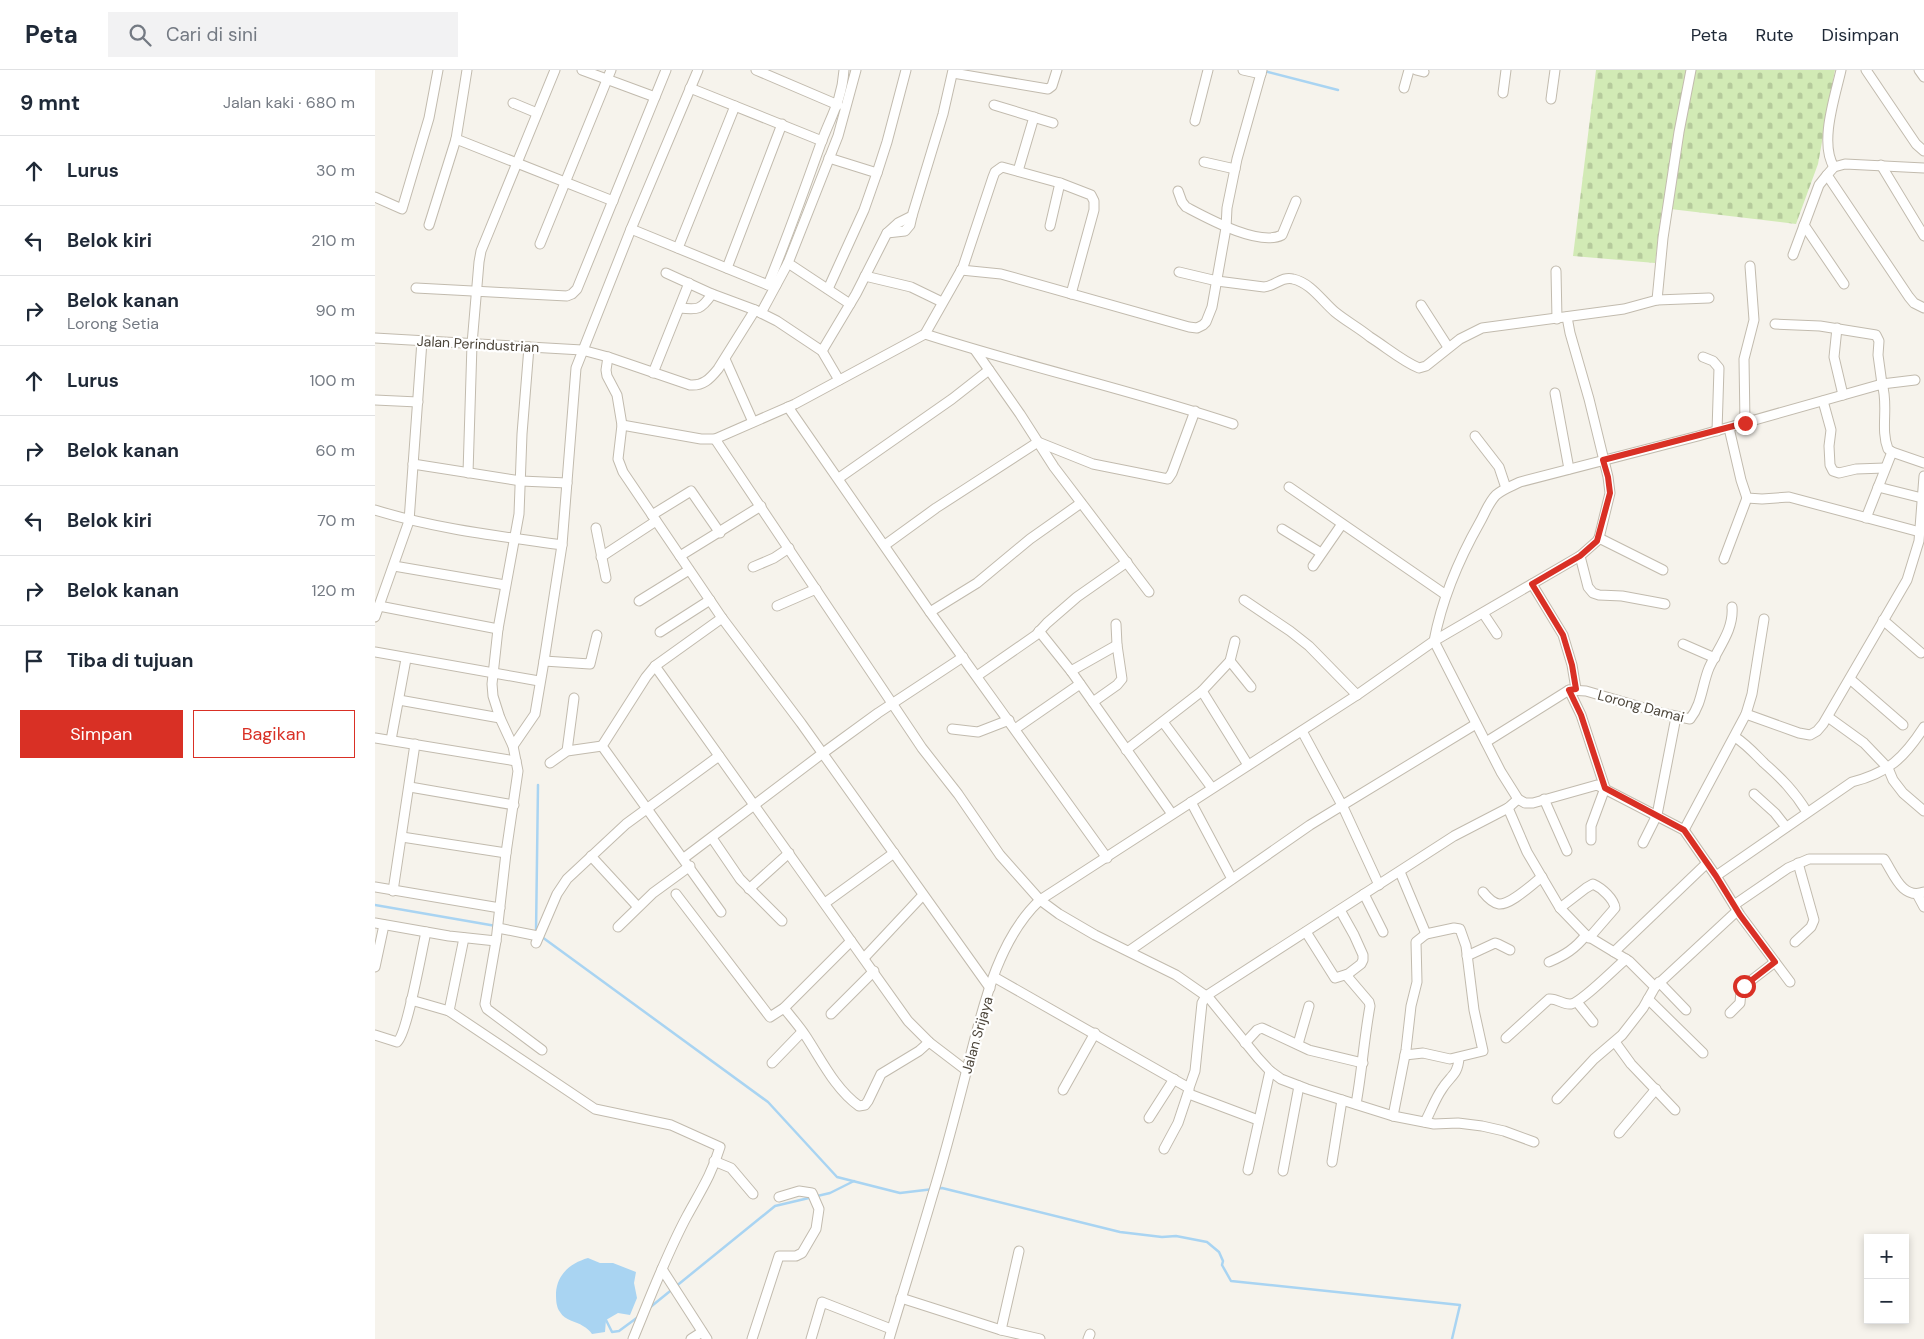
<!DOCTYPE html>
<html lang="id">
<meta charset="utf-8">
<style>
body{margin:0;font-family:"DM Sans",sans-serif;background:#f2f2f3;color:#1f2937}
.controls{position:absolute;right:15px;bottom:15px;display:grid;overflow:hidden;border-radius:0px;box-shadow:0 2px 8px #0003}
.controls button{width:45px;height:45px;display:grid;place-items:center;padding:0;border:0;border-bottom:1px solid #e0e1e3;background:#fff;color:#1f2937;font:25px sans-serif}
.stop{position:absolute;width:15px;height:15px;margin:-11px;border:4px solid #d93025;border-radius:50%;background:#fff}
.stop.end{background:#d93025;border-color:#fff;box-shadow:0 1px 5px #0008}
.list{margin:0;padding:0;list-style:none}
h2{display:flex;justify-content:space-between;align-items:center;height:65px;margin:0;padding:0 20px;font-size:21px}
h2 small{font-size:16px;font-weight:400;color:#747a83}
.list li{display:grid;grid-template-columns:32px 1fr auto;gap:15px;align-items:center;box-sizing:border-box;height:70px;padding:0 20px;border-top:1px solid #e0e1e3}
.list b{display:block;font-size:19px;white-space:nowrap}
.list p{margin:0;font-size:16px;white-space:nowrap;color:#747a83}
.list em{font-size:16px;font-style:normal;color:#747a83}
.actions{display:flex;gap:10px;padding:15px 20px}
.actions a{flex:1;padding:11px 0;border:1px solid #d93025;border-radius:0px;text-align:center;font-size:18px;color:#d93025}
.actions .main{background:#d93025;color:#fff}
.icon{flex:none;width:28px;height:28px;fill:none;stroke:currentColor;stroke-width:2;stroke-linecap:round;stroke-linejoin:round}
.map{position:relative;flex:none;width:1549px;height:1269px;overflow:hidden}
header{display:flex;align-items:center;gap:30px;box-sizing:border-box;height:70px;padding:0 25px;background:#fff;border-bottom:1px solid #e0e1e3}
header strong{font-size:24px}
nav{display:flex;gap:28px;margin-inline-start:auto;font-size:18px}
.search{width:350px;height:45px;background:#f2f2f3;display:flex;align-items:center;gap:12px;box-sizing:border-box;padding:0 18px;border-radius:0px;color:#747a83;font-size:19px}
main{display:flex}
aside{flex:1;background:#fff}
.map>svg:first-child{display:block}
.cemetery{fill:url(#cemetery-stones)}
.water{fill:#a9d4f2}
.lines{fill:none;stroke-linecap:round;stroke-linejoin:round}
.stream{stroke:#a9d4f2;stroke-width:2.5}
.minor-casing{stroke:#c2bbae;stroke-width:11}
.minor{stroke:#fff;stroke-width:9}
.route{stroke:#d93025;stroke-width:6}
.labels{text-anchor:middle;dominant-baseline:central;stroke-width:4.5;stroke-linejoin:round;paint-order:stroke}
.street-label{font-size:14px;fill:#4b4439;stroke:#fff}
</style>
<header>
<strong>Peta</strong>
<div class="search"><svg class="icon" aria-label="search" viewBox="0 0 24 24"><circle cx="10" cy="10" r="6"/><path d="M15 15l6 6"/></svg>Cari di sini</div>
<nav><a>Peta</a><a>Rute</a><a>Disimpan</a></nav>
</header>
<main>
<aside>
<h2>9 mnt<small>Jalan kaki · 680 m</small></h2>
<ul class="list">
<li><svg class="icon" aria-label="ahead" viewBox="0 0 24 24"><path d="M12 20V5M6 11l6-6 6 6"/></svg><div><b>Lurus</b></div><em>30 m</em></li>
<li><svg class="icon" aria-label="left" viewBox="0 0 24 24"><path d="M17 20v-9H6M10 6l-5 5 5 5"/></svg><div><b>Belok kiri</b></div><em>210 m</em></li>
<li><svg class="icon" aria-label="right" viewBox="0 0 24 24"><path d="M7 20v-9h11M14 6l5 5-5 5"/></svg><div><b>Belok kanan</b><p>Lorong Setia</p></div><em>90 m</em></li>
<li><svg class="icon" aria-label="ahead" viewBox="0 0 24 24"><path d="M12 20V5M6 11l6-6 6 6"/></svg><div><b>Lurus</b></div><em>100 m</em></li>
<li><svg class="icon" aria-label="right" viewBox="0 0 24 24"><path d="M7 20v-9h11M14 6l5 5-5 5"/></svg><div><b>Belok kanan</b></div><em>60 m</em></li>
<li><svg class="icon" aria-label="left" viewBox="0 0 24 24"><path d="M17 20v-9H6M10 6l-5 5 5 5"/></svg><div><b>Belok kiri</b></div><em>70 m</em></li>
<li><svg class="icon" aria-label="right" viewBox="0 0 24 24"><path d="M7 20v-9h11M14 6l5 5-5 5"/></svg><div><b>Belok kanan</b></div><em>120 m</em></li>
<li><svg class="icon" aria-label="arrive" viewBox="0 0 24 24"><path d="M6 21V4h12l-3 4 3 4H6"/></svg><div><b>Tiba di tujuan</b></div></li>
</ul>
<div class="actions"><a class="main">Simpan</a><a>Bagikan</a></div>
</aside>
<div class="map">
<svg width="1549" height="1269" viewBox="0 0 1549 1269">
<defs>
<pattern id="cemetery-stones" width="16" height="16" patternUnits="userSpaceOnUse" patternTransform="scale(1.25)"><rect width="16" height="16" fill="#d2eab5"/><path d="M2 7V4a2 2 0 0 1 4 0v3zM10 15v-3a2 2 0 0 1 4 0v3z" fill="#b6ca9c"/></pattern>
</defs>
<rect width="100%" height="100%" fill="#f6f3ec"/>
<path class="cemetery" d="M 1221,0 L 1460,0 L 1443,94 L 1421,154 L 1287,138 L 1280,193 L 1198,186 Z"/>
<path class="water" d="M 213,1188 L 225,1193 L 238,1193 L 261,1202 L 259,1213 L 262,1228 L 255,1245 L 243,1243 L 231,1250 L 230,1262 L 217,1264 C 215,1261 212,1258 208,1256 C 201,1251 190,1251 185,1242 C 181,1237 181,1229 181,1223 C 182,1204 196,1193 213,1188 Z"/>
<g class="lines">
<g class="stream">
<path d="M 889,1 L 963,20"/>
<path d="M 0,835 L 121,856"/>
<path d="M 161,863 L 163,715"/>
<path d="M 167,867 L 393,1032 L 462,1107 L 525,1123 L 567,1118 L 745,1162 L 787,1167 L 801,1166 L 832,1172 L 844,1182 L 848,1191 L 847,1195 L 856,1211 L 1085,1235 L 1077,1269"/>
<path d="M 273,1239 L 400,1136 L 455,1123 L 479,1111"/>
<path d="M 231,1250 L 237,1262 L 244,1261 L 263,1247"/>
</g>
<g class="minor-casing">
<g id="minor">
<path d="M 207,0 L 280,27"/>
<path d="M 381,0 L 463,35"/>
<path d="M 868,0 L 886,4"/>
<path d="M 1041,0 L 1049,2"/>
<path d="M 1491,0 L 1541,74 L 1549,81"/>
<path d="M 1544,0 L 1549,7"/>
<path d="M 578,3 L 673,19 L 677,16 L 682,0"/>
<path d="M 315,18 L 447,71"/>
<path d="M 1029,18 L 1034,0"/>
<path d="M 1128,23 L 1131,0"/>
<path d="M 1176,29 L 1180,0"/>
<path d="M 138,33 L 162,43"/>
<path d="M 619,35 L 678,53"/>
<path d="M 820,51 L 833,0"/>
<path d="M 81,69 L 238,131"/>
<path d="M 829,92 L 860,99"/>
<path d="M 1506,95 L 1549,166"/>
<path d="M 1459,97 C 1444,73 1460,27 1466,0"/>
<path d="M 1549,98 L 1470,94 L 1459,97 L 1452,105 L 1534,227 L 1539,233 L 1549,238"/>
<path d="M 643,101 L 659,47"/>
<path d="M 502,103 L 512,72 L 531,0"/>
<path d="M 803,121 L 807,132 L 811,137 C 832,148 884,177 907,165 L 921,131"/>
<path d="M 0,127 L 27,139 L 54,48 L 63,0"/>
<path d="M 54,155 L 81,69 L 92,0"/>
<path d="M 1429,155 L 1469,214"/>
<path d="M 675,156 L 685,113"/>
<path d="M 256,159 L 393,215 L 401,215"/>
<path d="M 512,163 L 530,161 L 535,155 L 537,146"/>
<path d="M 165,174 L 236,0"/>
<path d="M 303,178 L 360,36"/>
<path d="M 1418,185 L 1444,115 L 1452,105"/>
<path d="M 352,198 L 407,54"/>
<path d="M 586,200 L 626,204 L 814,257 L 822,258 L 828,255 L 831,252 L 837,237 L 851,158 L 852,138 L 862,89 L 887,0"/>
<path d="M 1181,201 L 1182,249"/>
<path d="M 804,202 L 842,211 L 889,217 C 900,216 907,206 918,209 C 936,213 947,231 960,242 C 971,251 984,258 995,267 C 1011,277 1027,291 1044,298 L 1051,296 L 1085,269 L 1107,258 L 1249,239 L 1282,230 L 1334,228"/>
<path d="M 291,203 L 337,224 L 380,240"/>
<path d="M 490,206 L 536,217 L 567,232"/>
<path d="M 393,215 C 412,168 429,121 446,73 C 456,46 467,30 469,0"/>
<path d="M 41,218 L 192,226 L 197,224 L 202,219 L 291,0"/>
<path d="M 453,219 L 489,140 L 502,103 L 454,88"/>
<path d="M 1282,230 L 1288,168 L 1304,62 L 1316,0"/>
<path d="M 475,234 L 413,193 L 463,66 L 481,0"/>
<path d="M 1046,235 L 1073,277"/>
<path d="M 305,238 C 323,240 326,240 337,224"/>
<path d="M 386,243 L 413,193"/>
<path d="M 1192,247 L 1195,263 L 1214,329 L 1233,407 L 1235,423 L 1224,468 L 1222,471 L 1205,486 L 1059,571 L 1126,702 L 1143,729 L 1150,733 L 1158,733 L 1222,715 L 1309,760 L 1341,806 L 1365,845 L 1415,912"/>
<path d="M 1400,254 L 1445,256 L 1501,265 L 1504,271 L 1503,285 L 1507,314 L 1540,310"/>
<path d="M 1462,258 L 1459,287 L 1468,325"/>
<path d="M 550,264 C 652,297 757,320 858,354"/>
<path d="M 0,268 L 207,280 L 233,287 L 315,315 C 328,316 335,309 343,299 L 380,240 L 402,251 L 447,281 L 464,310"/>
<path d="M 154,277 L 147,364 L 144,444 L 123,559 L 117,614 L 118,626 L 125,648 L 138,676 L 143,701 L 131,783 L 121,871 L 110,934 L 112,939 L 167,980"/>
<path d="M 600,280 L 645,344 L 679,397 L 774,522"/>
<path d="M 447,281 L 481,224 L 512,163 L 523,153 L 537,146 L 568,44 L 578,0"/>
<path d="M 233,287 L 231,300 L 232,306 L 242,325 L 247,355 L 243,389 L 248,402 L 347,548 L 426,653 L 615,918"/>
<path d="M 1328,287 L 1338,291 L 1344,298 L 1342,361"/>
<path d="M 350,289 L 378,352"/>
<path d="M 278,303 L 314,213"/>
<path d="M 1180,323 L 1194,399"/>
<path d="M 0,330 L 43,332"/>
<path d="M 1448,331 L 1456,360 L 1454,376 L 1455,395 L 1458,401 L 1464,403 L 1481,399 L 1510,398"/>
<path d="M 413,337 L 555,542 L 732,788"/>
<path d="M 1370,353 L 1369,289 L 1379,250 L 1375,196"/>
<path d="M 247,355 L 326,369 L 340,369 L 420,334 L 550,264 L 588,197 L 618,107 L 620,102 L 627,97 L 685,113 L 716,125 L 719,131 L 719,140 L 696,224"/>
<path d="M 1354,358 L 1366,410 L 1372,428 L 1387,429 L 1414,427 L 1545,462"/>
<path d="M 1100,366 L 1124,397 L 1131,418"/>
<path d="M 340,369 L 547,678 L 583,724 L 625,785 L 665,830 L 684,844 L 720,865 L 801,905 L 834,928 L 883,988 L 895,1001 L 906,1009 L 932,1019 L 1018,1046 L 1059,1054 L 1083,1053 L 1107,1056 L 1129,1061 L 1159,1072"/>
<path d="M 38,394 L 146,411 L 192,413"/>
<path d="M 93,403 L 97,274 L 104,192 L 106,181 L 180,0"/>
<path d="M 464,408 L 577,329 L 614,300"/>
<path d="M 914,417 L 1071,525"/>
<path d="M 1503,417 L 1547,428"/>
<path d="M 0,440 C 61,459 124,466 187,475"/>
<path d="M 277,445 L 316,421 L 345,463"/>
<path d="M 1491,448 L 1517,382"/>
<path d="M 221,458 L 231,508"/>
<path d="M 907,459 L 946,483"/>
<path d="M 1224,468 L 1288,500"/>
<path d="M 510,475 L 561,438 L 663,372 L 718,394 L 793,409 L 797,403 L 820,341"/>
<path d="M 305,486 L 386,436"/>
<path d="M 1205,486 L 1213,517 L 1218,523 L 1224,525 L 1247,526 L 1290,534"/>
<path d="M 226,487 L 281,451"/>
<path d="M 1349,489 L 1372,428"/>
<path d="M 19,496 L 130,515"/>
<path d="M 938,496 L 967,454"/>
<path d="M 378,497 L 399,488 L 414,478"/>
<path d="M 1157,514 L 1188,565 L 1197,595 L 1201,619"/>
<path d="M 869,530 L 915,561 L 934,576 L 982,625"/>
<path d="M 264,531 L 314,500"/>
<path d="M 4,536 L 123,559"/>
<path d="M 402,536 L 441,519"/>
<path d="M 555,542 L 602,513 L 655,469 L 706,433"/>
<path d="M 1108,543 L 1122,564"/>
<path d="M 0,547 L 34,451 L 47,271"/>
<path d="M 1508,550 L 1546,583"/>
<path d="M 664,561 L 696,601 L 797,744"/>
<path d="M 285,562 L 335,530"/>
<path d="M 1308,574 L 1340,588"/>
<path d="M 0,582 L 164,611"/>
<path d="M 169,591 L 215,594 L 222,565"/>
<path d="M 855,591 L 876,617"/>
<path d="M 280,596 L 533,951 L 554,972 L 592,1001"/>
<path d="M 696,601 L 742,575"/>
<path d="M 602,606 L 661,565 L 672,553 L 702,527 L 752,492"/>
<path d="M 1475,609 L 1528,655"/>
<path d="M 1194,620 L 1206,645 L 1230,718 L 1216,756 L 1216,770"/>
<path d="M 827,621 L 873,695"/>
<path d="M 24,630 L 125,648"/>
<path d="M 718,632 L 742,615 L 747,609 L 742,575 L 741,554"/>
<path d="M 1371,644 L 1424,663 L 1435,665 L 1442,661 L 1448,654 L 1532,510 L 1544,471 L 1549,406"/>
<path d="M 1453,647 L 1489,673 L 1513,698 L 1518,710 L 1528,723 L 1549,741"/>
<path d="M 788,652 L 837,718"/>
<path d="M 577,659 L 603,662 L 634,650"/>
<path d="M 640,659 L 705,614"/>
<path d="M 927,661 L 968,737 L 1004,815"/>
<path d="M 1360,667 C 1371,674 1379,683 1389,693 C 1407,709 1419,721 1432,742"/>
<path d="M 0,668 L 141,691"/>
<path d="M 16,670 L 31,589"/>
<path d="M 1111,672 L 1194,620 L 1211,621 L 1286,643 L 1315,649 C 1327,634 1327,615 1334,598 C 1343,578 1359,560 1357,537"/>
<path d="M 138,676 L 160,644 L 169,591 L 187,475 L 201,298 L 256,159 L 323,0"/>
<path d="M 751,680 L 827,621 L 855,591 L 860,571"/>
<path d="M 192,681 L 199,628"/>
<path d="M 175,693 L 192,681 L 227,676"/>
<path d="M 35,717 L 139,735"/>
<path d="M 1379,724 L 1400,743 L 1411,757"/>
<path d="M 1169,729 L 1192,781"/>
<path d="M 816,732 L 857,809"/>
<path d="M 1133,738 L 1152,782 L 1185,838 L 1211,865 L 1254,891 L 1280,917 L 1268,938 L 1247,965 L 1219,989 L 1182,1029"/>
<path d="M 1309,760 L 1371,644 L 1377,624 L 1389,549"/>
<path d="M 27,767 L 131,783"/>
<path d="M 337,768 L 365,809 L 407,851"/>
<path d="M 1268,773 L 1282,745 L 1301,647"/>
<path d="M 216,786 L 263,837"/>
<path d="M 309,788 L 448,683 L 503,643 L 588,587"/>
<path d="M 1025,802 L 1051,864 L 1079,858 L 1085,859 L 1091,876 L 1099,940 L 1108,981 L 1075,989 L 1048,983 L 1030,985"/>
<path d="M 1341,806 L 1477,712 C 1513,703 1529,688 1549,657"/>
<path d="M 0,817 L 125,838"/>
<path d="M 374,819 L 414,783"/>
<path d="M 18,821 L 40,674"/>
<path d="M 1108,822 C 1112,827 1117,833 1124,834 C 1136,835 1157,814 1167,807"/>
<path d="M 301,824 L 395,947 L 409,938 L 476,871"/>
<path d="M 989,824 L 1008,862"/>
<path d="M 1542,824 L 1549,837"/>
<path d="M 450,833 L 519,783"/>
<path d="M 1359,835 L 1413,798 L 1434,789 L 1509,789 C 1519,804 1527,830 1549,822"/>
<path d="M 1185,838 L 1211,818 L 1218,814 C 1227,818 1239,829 1240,838 L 1214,868"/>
<path d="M 346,842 L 227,676 L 271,607 L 280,596 L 347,548"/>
<path d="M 0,853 L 74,866 L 121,871"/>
<path d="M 243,857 L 278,823 L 315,796"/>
<path d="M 123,858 L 163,866"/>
<path d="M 931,862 L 960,908 L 973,904 L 986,894 L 988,890 L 988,885 L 979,865 L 965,840"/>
<path d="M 1420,872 L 1436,857 L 1439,850 L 1423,793"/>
<path d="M 161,873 L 182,824 L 192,809 L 251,754 L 344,686"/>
<path d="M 754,881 L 935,755 L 1101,654"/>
<path d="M 1239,882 L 1332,793"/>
<path d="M 1092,886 L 1120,873 L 1123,874 L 1135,880"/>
<path d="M 489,888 L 548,825"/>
<path d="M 1174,892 C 1190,885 1200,879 1211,865"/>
<path d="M 0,897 L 9,855"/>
<path d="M 971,905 L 994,932 L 995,936 C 989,969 987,1001 981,1034"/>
<path d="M 619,907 L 814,1018 L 820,1001 L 827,933 L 831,926 L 1079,766 L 1133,738 L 1143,729"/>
<path d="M 1284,912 L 1311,940"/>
<path d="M 1280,917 L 1362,841"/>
<path d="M 1273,929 L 1328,983"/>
<path d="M 36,930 L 74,941 L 220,1039 L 296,1055 L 345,1077 C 337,1104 325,1122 312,1146 C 291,1185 275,1228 258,1269"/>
<path d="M 1202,932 L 1218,952"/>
<path d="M 409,938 C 416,947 424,956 430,965 C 446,989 460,1019 484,1036 L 490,1035 L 493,1031 L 506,1004 L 544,981 L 554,972"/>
<path d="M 74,941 L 89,868"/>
<path d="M 1355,943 L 1365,933 L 1366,920 L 1369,916 L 1400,892"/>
<path d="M 456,944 L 499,901"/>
<path d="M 0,965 L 22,972 C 32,965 47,879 51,862"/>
<path d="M 1131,968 L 1174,929 C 1182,928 1188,935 1196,934 C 1207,932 1240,898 1251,889"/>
<path d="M 1240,972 L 1256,994 L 1300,1040"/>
<path d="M 870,973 L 882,960 L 887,958 L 934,980 L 988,993"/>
<path d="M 923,974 L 934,936"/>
<path d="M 397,993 L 427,962"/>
<path d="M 688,1020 L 720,963"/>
<path d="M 814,1024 L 883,1050"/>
<path d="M 1018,1046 L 1031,980 L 1036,936 L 1042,912 L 1041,872 L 1051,864"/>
<path d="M 774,1048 L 799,1009"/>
<path d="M 1050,1052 C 1056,1041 1060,1029 1067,1019 C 1075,1006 1083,1005 1084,988"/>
<path d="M 1244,1063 L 1281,1019"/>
<path d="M 789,1079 L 803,1053 L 814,1020"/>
<path d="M 339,1091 L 356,1098 L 378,1124"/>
<path d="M 957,1092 L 967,1030"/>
<path d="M 873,1100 L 895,1001"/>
<path d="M 908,1101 L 924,1016"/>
<path d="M 287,1199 L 332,1269"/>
<path d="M 526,1228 L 626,1260 L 665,1269"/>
<path d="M 626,1260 L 644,1181"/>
<path d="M 316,1269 L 327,1262"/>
<path d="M 377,1269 L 404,1186 L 421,1186 L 427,1183 L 441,1159 L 444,1139 L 437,1123 L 424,1121 L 404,1127"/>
<path d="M 436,1269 L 447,1232 L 516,1259"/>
<path d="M 514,1269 C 528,1222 543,1175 557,1127 C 570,1085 581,1042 592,999 C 607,942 621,871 665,830 L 982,625 L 1059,571 C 1067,529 1084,489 1105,452 C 1110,443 1114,432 1121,425 C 1128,419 1137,416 1145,412 L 1323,366 L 1507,314 C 1514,335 1505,359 1513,379 L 1517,382 L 1549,393"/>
<path d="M 713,1269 L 715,1264"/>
</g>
</g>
<use href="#minor" class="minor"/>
</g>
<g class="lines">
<path class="route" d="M 1369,916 L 1400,892 L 1365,845 L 1341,806 L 1309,760 L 1230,718 L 1206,645 L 1194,620 L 1201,619 L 1197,595 L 1188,565 L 1157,514 L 1205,486 L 1222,471 L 1235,423 L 1233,407 L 1228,390 L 1370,353"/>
</g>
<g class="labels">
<g class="street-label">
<text transform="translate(103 274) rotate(3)">Jalan Perindustrian</text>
<text transform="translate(1266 636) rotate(15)">Lorong Damai</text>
<text transform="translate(602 965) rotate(-74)">Jalan Srijaya</text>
</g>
</g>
</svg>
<div class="controls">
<button>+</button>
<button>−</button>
</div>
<div class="stop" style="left:1369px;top:916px"></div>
<div class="stop end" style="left:1370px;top:353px"></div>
</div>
</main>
